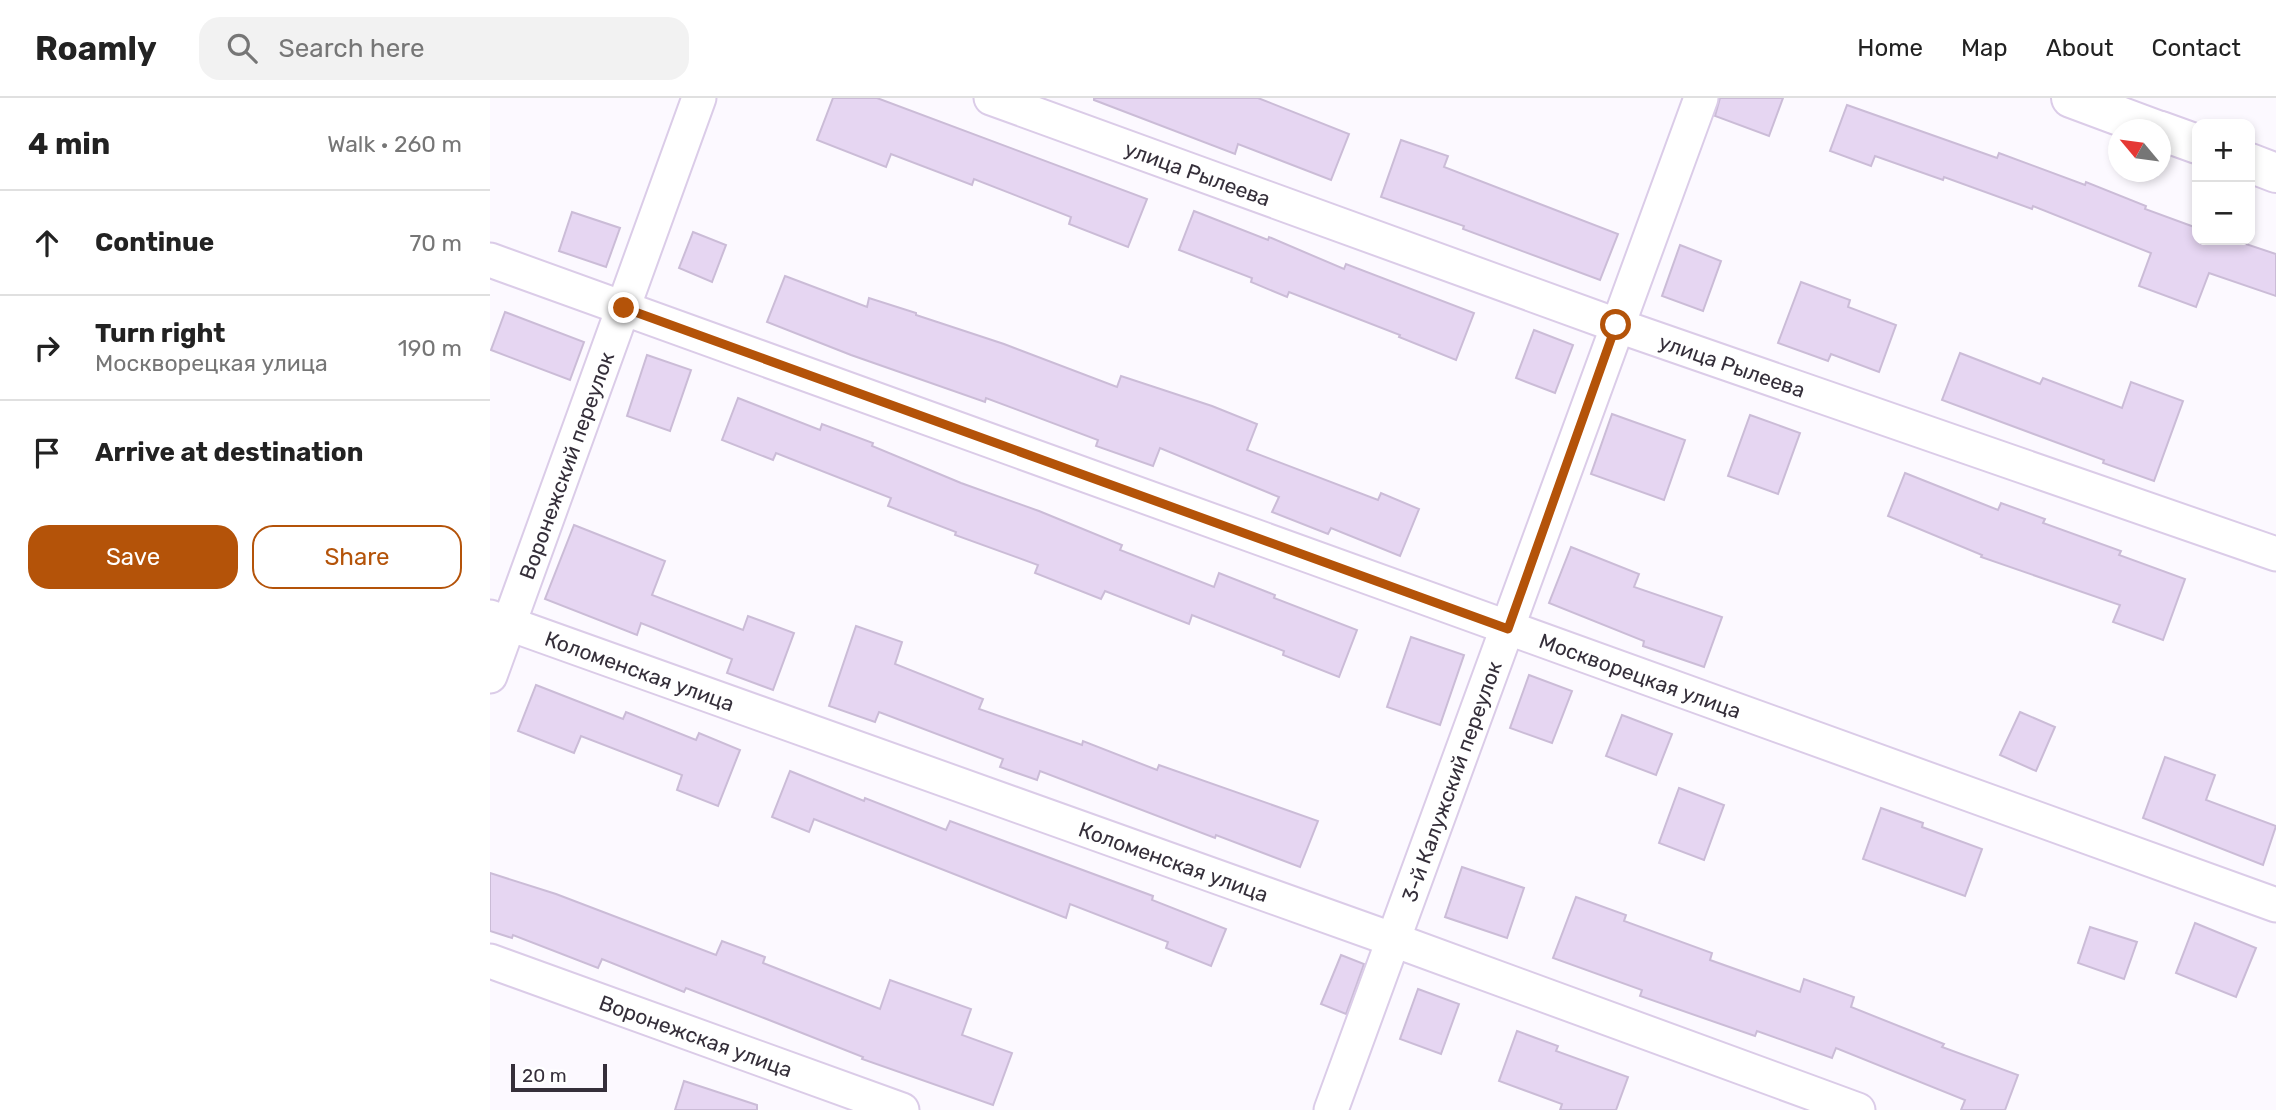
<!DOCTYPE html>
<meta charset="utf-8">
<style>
body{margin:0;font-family:Rubik,sans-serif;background:#f2f2f2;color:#222}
.controls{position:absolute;right:21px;top:21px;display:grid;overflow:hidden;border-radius:14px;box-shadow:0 4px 10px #0003}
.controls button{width:63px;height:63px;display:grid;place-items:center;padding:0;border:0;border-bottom:2px solid #e0e0e0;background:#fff;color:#222;font:35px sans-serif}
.compass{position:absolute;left:1618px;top:21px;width:63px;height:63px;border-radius:50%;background:#fff;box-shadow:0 4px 10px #0003;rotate:299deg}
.scale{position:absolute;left:21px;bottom:18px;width:96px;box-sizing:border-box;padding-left:7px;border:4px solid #352f3a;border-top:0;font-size:19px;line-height:24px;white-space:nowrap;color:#352f3a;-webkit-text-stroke:5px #fff;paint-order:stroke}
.stop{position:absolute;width:21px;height:21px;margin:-16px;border:5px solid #b45309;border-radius:50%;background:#fff}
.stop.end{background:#b45309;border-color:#fff;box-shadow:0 2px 7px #0008}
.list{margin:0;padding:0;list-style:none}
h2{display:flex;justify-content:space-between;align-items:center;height:91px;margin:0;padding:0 28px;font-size:30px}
h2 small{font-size:23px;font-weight:400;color:#767676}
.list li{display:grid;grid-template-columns:46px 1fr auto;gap:21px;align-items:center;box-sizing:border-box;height:105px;padding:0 28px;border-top:2px solid #e0e0e0}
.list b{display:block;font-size:26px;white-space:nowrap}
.list p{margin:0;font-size:23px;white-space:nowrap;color:#767676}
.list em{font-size:23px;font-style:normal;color:#767676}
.actions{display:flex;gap:14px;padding:21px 28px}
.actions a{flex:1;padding:16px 0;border:2px solid #b45309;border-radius:21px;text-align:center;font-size:24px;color:#b45309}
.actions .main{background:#b45309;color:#fff}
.icon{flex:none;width:38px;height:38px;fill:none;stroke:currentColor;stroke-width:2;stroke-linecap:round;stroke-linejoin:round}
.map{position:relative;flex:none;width:1786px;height:1012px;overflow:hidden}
header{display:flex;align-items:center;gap:42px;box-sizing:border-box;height:98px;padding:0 35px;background:#fff;border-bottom:2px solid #e0e0e0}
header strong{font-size:33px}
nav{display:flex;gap:38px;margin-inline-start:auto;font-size:24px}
.search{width:490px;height:63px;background:#f2f2f2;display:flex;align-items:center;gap:18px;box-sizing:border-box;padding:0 24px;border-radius:21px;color:#767676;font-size:26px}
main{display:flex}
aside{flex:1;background:#fff}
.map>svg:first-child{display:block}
.building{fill:#e6d6f2;stroke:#cbbcd7;stroke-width:2}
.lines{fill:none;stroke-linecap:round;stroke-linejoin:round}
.minor-casing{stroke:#dbcce8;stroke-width:37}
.tertiary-casing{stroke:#dbcce8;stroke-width:42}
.minor{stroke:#fff;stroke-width:33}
.tertiary{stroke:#fff;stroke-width:38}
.route{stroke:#b45309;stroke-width:9}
.labels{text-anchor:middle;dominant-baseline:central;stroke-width:5;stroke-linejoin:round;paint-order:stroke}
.street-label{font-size:21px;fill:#352f3a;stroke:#fff}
</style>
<header>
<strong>Roamly</strong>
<div class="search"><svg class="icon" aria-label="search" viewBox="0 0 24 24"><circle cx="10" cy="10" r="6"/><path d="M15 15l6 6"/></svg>Search here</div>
<nav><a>Home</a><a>Map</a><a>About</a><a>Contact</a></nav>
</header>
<main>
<aside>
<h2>4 min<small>Walk · 260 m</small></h2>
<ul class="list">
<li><svg class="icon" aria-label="ahead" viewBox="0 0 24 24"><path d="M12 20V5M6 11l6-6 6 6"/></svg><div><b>Continue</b></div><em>70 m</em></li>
<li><svg class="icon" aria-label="right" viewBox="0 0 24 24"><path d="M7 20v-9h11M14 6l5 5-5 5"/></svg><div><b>Turn right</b><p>Москворецкая улица</p></div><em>190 m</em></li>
<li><svg class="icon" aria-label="arrive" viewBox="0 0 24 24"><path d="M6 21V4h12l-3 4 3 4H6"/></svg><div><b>Arrive at destination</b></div></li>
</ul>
<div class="actions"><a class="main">Save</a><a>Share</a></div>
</aside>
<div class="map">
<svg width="1786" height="1012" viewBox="0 0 1786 1012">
<rect width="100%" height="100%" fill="#fcf9ff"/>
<g class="building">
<path d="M 343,0 L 387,0 L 657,101 L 638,149 L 579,126 L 581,119 L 484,81 L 482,87 L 401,56 L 396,69 L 327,42 Z"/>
<path d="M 604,0 L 768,0 L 859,36 L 841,82 L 748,46 L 745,56 L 604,2 Z"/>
<path d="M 1230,0 L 1293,0 L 1279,38 L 1225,18 Z"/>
<path d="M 1357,7 L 1507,60 L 1509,55 L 1595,87 L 1596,84 L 1656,108 L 1655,111 L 1707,130 L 1707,142 L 1744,142 L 1786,156 L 1786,198 L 1719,175 L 1706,209 L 1649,188 L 1661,155 L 1543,108 L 1542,111 L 1454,79 L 1453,82 L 1385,58 L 1381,68 L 1340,53 Z"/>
<path d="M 911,42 L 958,58 L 954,69 L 1128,136 L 1110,182 L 973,131 L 974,128 L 891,99 Z"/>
<path d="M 704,113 L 778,142 L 779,139 L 854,171 L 856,166 L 984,215 L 966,262 L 909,239 L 910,237 L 799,194 L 797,199 L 761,184 L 762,180 L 689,152 Z"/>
<path d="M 82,114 L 130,130 L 116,169 L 69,153 Z"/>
<path d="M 203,134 L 236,147 L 222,184 L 189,170 Z"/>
<path d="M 1190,147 L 1231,163 L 1213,213 L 1172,198 Z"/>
<path d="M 295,178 L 377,209 L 379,200 L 426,215 L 426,217 L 514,246 L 627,289 L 631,278 L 722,308 L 767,326 L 757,352 L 888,402 L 891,395 L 929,411 L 910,458 L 841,430 L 838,436 L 782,414 L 789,399 L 670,350 L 663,368 L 606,348 L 608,342 L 496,300 L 495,304 L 361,257 L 277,224 Z"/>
<path d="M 1311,184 L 1360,202 L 1358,209 L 1406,227 L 1389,274 L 1341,256 L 1338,263 L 1288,245 Z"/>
<path d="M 15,214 L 94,244 L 80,282 L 1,252 Z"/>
<path d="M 1044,232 L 1083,247 L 1065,295 L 1026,280 Z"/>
<path d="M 1470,255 L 1550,286 L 1553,280 L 1632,310 L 1641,284 L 1693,303 L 1664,383 L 1613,365 L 1614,362 L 1452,302 Z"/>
<path d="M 157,257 L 201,272 L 180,333 L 137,318 Z"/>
<path d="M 248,300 L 330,332 L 332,326 L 383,345 L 382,348 L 471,385 L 549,413 L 632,447 L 630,452 L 724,489 L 729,475 L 785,497 L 784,500 L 867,532 L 849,579 L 793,557 L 794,553 L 702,517 L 699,526 L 615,493 L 611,501 L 545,475 L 548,467 L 465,437 L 466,434 L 398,408 L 401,400 L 286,355 L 283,362 L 232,342 Z"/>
<path d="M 1122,316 L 1195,342 L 1174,402 L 1101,376 Z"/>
<path d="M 1260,317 L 1310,335 L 1288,396 L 1238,378 Z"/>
<path d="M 1415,375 L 1508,412 L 1511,405 L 1555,421 L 1553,425 L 1631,453 L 1629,457 L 1695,481 L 1673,542 L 1623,524 L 1630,507 L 1491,459 L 1492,457 L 1398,418 Z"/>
<path d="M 84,427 L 175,463 L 162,497 L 253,532 L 258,518 L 304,535 L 283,592 L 237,575 L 242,561 L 151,525 L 147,537 L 55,501 Z"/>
<path d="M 1081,449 L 1149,476 L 1144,489 L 1232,519 L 1214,569 L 1153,548 L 1154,543 L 1059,505 Z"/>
<path d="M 366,528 L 412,544 L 405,566 L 493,601 L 489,611 L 592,647 L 593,643 L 667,672 L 669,667 L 828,723 L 810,769 L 726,737 L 725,740 L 550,673 L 547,682 L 510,669 L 513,661 L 389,614 L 385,624 L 339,608 Z"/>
<path d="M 921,539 L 974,557 L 950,627 L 897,609 Z"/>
<path d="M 1039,577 L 1082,593 L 1062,645 L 1020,630 Z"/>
<path d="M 46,587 L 133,621 L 136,614 L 206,642 L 209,635 L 250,652 L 228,708 L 187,692 L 192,677 L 91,638 L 84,655 L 28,633 Z"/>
<path d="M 1530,614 L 1565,629 L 1546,673 L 1510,657 Z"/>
<path d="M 1132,617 L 1182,636 L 1166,677 L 1116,658 Z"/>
<path d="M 1675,659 L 1725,677 L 1716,702 L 1786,728 L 1773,767 L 1653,720 Z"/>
<path d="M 300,673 L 374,703 L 375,700 L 456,732 L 460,723 L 663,798 L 662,802 L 736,831 L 721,868 L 676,850 L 678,844 L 580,806 L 576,820 L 324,721 L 319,734 L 282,719 Z"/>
<path d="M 1189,690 L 1234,707 L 1214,762 L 1169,745 Z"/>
<path d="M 1391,710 L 1433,725 L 1432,729 L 1492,751 L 1475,798 L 1373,761 Z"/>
<path d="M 972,769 L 1034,790 L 1017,840 L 955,819 Z"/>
<path d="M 0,775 L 66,796 L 226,857 L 232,843 L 275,859 L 273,865 L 390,911 L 400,882 L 481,911 L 472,937 L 522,955 L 503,1007 L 372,961 L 373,959 L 274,920 L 196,890 L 194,894 L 112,861 L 108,870 L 23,837 L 22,840 L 0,833 Z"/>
<path d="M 1086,799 L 1136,817 L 1134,823 L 1222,855 L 1220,862 L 1310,894 L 1314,881 L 1364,899 L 1361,909 L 1454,946 L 1452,949 L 1528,977 L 1515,1012 L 1471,1012 L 1475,1002 L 1346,950 L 1342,960 L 1267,933 L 1265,938 L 1150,898 L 1152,892 L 1063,860 Z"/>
<path d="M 1705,825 L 1766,850 L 1746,899 L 1686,875 Z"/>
<path d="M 1600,829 L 1647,844 L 1634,881 L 1588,865 Z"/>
<path d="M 851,857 L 874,866 L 856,916 L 831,906 Z"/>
<path d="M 928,891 L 969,906 L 951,956 L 910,941 Z"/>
<path d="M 1027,933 L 1068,948 L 1066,953 L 1138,979 L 1126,1012 L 1070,1012 L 1072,1006 L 1009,983 Z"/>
<path d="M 194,983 L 267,1007 L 267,1012 L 185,1012 Z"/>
</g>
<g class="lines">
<g class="minor-casing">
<g id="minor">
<path id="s1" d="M 501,0 L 1126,227 L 1786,456"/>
<path id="s2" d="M 0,162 L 1786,807"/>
<path id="s3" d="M 0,519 L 904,842 L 1368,1012"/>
<path id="s4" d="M 0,578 L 209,0"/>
<path id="s5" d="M 0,863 L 412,1012"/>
<path id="s6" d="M 841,1012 C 966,675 1085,336 1211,0"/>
</g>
</g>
<g class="tertiary-casing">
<g id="tertiary">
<path d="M 1581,0 L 1667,32"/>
<path d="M 1671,33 L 1707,46"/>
<path d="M 1760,65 L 1786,75"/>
</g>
</g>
<use href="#minor" class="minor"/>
<use href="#tertiary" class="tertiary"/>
</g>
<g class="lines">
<path class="route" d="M 134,210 L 1018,531 L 1126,227"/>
</g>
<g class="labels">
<g class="street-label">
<text stroke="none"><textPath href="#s1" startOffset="220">улица Рылеева</textPath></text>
<text stroke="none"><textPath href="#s1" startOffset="788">улица Рылеева</textPath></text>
<text stroke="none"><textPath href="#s4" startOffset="224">Воронежский переулок</textPath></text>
<text stroke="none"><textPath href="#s3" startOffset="159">Коломенская улица</textPath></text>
<text stroke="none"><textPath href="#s2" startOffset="1223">Москворецкая улица</textPath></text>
<text stroke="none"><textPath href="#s6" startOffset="350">3-й Калужский переулок</textPath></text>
<text stroke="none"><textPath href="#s3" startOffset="726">Коломенская улица</textPath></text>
<text stroke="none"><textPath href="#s5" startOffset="219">Воронежская улица</textPath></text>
</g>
</g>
</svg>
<div class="controls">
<button>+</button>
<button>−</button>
</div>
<svg class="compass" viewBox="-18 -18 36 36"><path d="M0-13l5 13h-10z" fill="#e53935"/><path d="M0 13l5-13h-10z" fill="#767676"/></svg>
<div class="scale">20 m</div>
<div class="stop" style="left:1126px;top:227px"></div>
<div class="stop end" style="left:134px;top:210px"></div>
</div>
</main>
